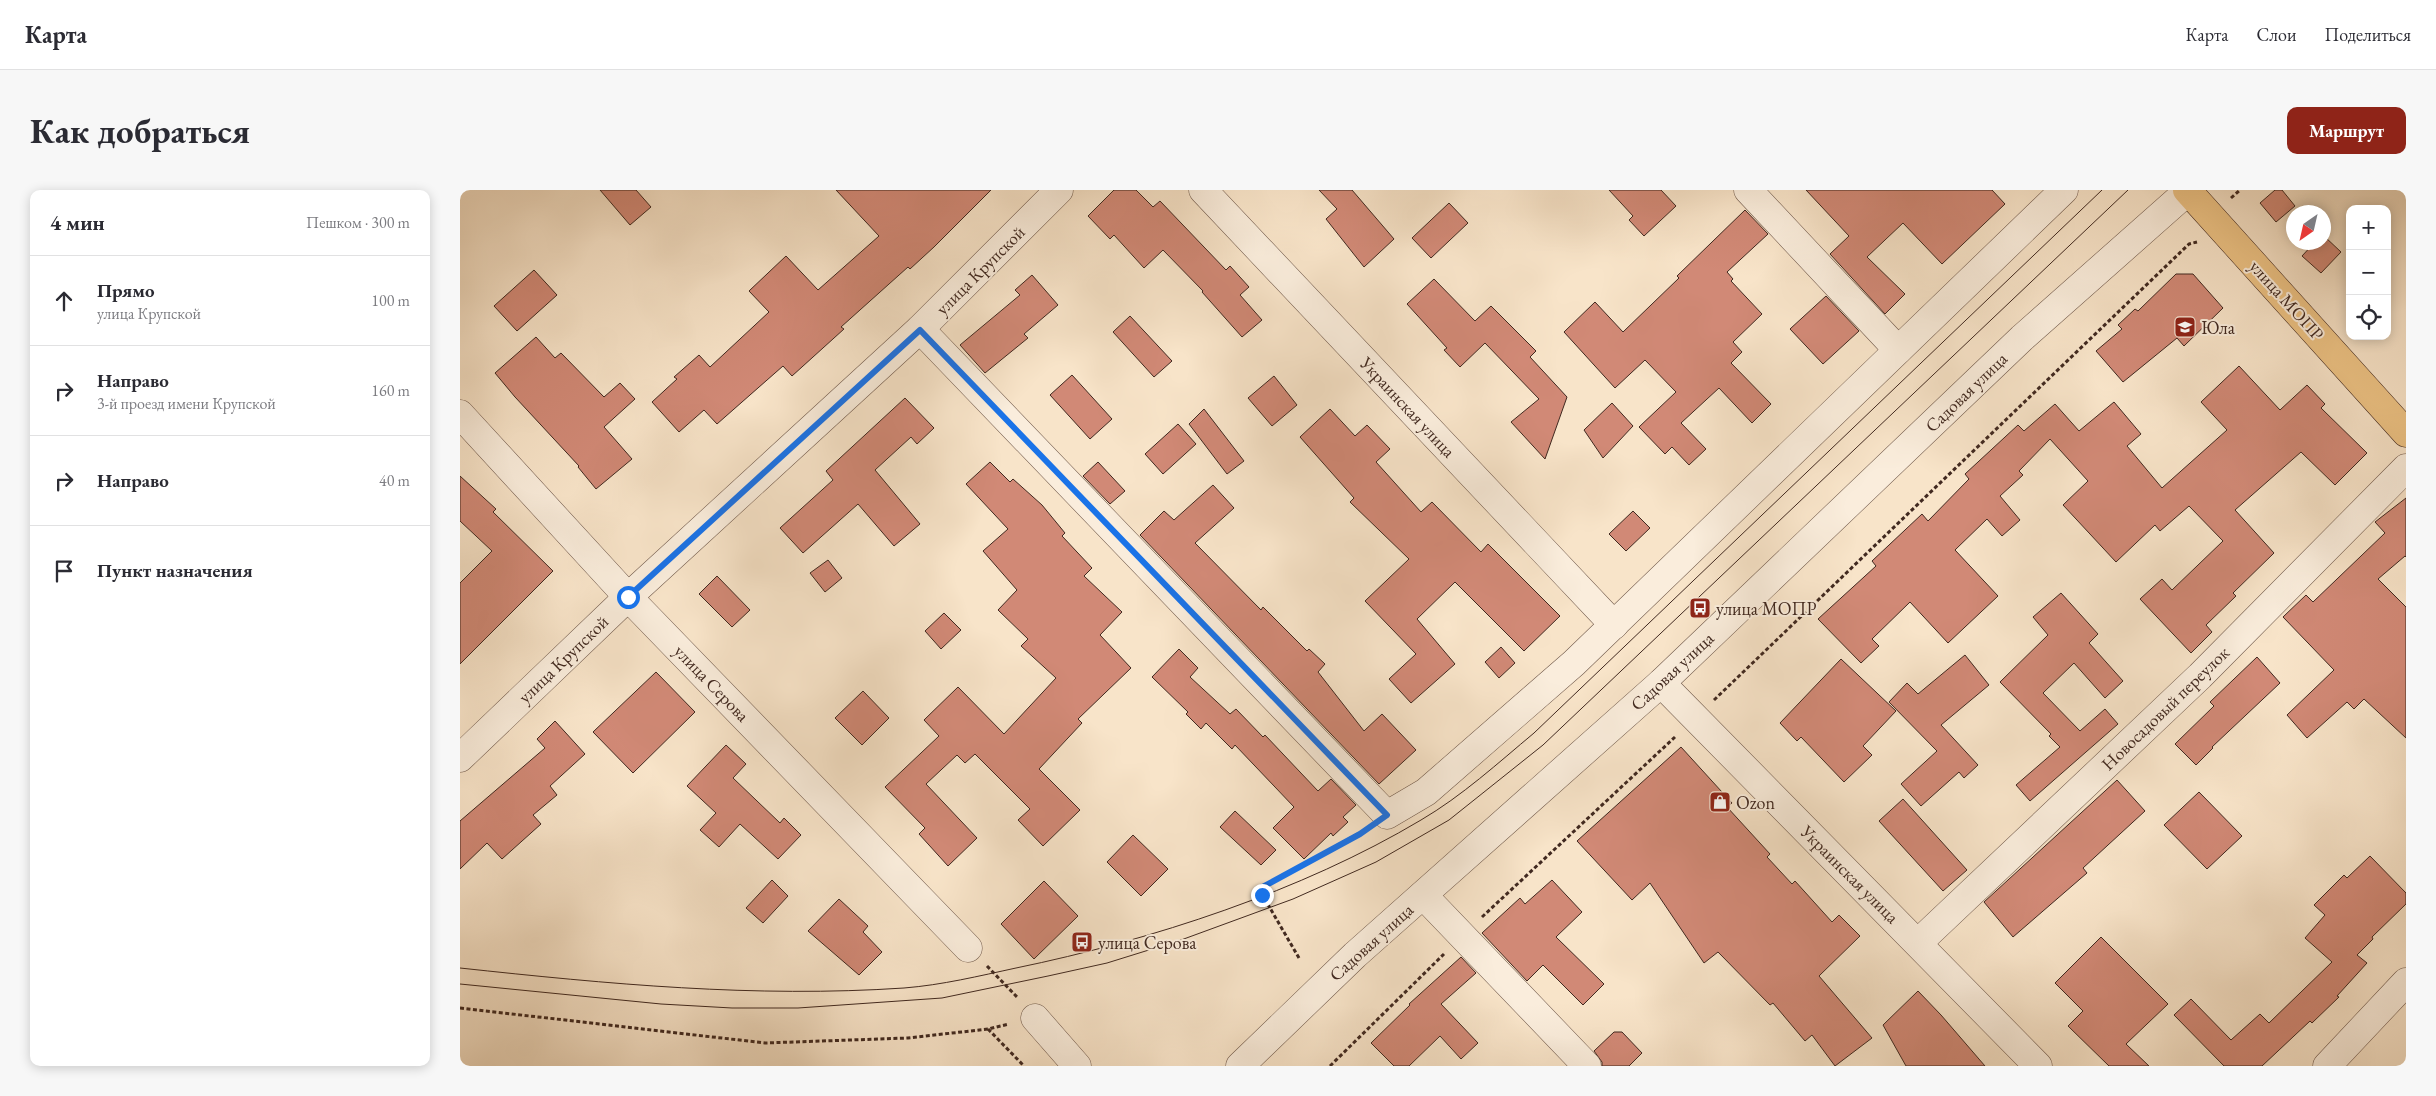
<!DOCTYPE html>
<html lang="ru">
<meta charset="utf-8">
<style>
body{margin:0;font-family:"EB Garamond",serif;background:#f7f7f7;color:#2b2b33}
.controls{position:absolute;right:15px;top:15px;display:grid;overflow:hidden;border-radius:10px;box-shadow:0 2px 12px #0003}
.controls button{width:45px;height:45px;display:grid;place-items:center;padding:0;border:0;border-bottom:1px solid #e1e1e2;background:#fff;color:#2b2b33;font:25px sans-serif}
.compass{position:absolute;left:1826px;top:15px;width:45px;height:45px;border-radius:50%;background:#fff;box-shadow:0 2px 12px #0003;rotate:214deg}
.stop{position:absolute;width:15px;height:15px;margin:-11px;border:4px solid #1a73e8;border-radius:50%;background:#fff}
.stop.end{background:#1a73e8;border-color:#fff;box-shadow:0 1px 5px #0008}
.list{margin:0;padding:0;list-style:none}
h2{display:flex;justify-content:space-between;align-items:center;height:65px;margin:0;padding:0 20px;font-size:21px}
h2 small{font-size:16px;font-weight:400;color:#7c7c81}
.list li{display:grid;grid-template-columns:32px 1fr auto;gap:15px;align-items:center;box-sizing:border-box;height:90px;padding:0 20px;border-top:1px solid #e1e1e2}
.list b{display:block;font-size:19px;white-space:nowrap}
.list p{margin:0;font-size:16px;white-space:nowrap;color:#7c7c81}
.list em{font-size:16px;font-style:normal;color:#7c7c81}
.icon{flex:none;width:28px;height:28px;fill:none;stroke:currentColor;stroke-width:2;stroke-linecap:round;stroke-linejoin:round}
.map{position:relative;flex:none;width:1946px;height:876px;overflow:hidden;border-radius:10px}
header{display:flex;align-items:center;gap:30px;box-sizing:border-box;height:70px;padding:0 25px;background:#fff;border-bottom:1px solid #e1e1e2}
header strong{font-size:24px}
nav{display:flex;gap:28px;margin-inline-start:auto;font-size:18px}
.intro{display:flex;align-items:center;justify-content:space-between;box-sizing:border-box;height:120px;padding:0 30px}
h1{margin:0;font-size:35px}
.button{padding:12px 22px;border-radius:10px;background:#8f2418;color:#fff;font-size:18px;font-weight:700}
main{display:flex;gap:30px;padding:0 30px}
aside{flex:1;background:#fff;border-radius:10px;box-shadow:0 2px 12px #0003}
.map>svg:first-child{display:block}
.building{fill:#d18976;stroke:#412920}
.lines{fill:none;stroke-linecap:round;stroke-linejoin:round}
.minor-casing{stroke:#6f584a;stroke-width:29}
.major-casing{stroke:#412920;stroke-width:29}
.path{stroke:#412920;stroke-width:3;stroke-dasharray:4 2.5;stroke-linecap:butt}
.minor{stroke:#faeddc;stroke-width:28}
.major{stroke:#ecc284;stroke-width:28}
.tram{stroke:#412920;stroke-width:1}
.route{stroke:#1a73e8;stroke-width:6}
.labels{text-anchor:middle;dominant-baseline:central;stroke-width:4;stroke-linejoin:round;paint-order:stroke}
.street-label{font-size:18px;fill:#412920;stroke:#faeddc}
.poi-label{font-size:18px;fill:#412920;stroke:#faeddc;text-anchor:start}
</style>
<header>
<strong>Карта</strong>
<nav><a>Карта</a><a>Слои</a><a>Поделиться</a></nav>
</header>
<div class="intro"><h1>Как добраться</h1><a class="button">Маршрут</a></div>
<main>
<aside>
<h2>4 мин<small>Пешком · 300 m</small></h2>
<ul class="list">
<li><svg class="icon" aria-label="ahead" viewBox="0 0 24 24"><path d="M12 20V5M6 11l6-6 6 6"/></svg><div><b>Прямо</b><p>улица Крупской</p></div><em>100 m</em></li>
<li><svg class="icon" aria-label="right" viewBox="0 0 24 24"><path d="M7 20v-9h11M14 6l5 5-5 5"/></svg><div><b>Направо</b><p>3-й проезд имени Крупской</p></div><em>160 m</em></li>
<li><svg class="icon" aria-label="right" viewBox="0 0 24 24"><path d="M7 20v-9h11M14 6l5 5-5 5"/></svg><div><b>Направо</b></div><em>40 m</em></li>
<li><svg class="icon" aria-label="arrive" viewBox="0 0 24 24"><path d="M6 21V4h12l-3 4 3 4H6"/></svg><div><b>Пункт назначения</b></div></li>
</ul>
</aside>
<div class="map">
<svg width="1946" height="876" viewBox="0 0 1946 876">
<rect width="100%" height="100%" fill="#f8e4c9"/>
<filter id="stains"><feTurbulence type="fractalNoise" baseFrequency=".004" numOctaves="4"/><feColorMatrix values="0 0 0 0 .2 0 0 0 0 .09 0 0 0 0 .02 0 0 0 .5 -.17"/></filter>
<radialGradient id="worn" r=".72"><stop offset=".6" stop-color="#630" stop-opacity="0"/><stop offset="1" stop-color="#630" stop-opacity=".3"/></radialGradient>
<g class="building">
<path d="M 140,0 L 176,0 L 191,17 L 170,35 Z"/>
<path d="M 376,0 L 531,0 L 474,57 L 450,79 L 448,77 L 381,137 L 384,139 L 332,186 L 323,176 L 257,234 L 244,220 L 219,242 L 192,212 L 217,189 L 214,187 L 239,165 L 250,177 L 309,122 L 289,101 L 326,66 L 358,100 L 419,46 Z"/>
<path d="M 654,0 L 676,0 L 693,17 L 700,11 L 766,80 L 770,76 L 789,97 L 780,105 L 802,130 L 782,147 L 742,102 L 743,101 L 703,60 L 684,78 L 654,45 L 650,49 L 628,26 Z"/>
<path d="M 859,0 L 892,0 L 934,49 L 904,77 L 866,29 L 877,19 Z"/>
<path d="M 1149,0 L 1201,0 L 1216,16 L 1184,46 L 1169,30 L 1173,26 Z"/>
<path d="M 1346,0 L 1532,0 L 1545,14 L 1482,74 L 1443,33 L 1407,67 L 1445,104 L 1425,124 L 1370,64 L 1389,46 Z"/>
<path d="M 1815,0 L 1822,0 L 1835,16 L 1816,32 L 1800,13 Z"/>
<path d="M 989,13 L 1008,33 L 971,68 L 952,48 Z"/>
<path d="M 1285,20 L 1308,44 L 1267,82 L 1273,89 L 1271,91 L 1302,124 L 1273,152 L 1282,162 L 1271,173 L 1311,214 L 1292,233 L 1259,198 L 1221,233 L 1246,259 L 1229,275 L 1212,257 L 1205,264 L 1179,237 L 1216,202 L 1185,170 L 1155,198 L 1104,142 L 1135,112 L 1163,142 L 1219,88 L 1217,86 Z"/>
<path d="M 1864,46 L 1881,62 L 1861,83 L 1842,66 L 1855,52 L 1864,52 Z"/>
<path d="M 74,80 L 97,105 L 57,141 L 34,116 Z"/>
<path d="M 1716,84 L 1733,84 L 1763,118 L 1724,156 L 1717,148 L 1663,192 L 1636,161 L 1662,139 L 1658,135 L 1675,119 L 1678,121 Z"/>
<path d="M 572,85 L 598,115 L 564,144 L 568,148 L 525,183 L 500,155 L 560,105 L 555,100 Z"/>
<path d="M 974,89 L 1015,131 L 1031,116 L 1076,161 L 1070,167 L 1107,207 L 1085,269 L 1051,232 L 1079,209 L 1025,153 L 1000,177 L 984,160 L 987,158 L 947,114 Z"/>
<path d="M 1366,106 L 1399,141 L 1363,174 L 1330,139 Z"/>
<path d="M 670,126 L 712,171 L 694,187 L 653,142 Z"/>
<path d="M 76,147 L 95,168 L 101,163 L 144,207 L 160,193 L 175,209 L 144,237 L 172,269 L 136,299 L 118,277 L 119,276 L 55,207 L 35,183 Z"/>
<path d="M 1779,176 L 1820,220 L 1847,195 L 1865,214 L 1861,218 L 1907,263 L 1875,295 L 1841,262 L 1775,320 L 1814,363 L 1773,403 L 1776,406 L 1746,435 L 1752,442 L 1731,463 L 1680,409 L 1702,389 L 1712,400 L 1763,351 L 1729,316 L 1700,341 L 1695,335 L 1656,372 L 1603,315 L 1628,291 L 1590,249 L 1559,281 L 1563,285 L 1540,306 L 1560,330 L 1542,346 L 1527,329 L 1495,360 L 1538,406 L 1488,453 L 1450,412 L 1412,449 L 1419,456 L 1401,473 L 1358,429 L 1416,376 L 1412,371 L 1462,324 L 1468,331 L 1509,289 L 1505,284 L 1558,235 L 1564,241 L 1595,214 L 1619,241 L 1654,212 L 1681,244 L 1667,256 L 1702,298 L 1767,240 L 1741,212 Z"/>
<path d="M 612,185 L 652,229 L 630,249 L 590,205 Z"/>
<path d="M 814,186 L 837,215 L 812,236 L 788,208 Z"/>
<path d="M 445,208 L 474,238 L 457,254 L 451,247 L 415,280 L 460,334 L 434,356 L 398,314 L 343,363 L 320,338 L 373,290 L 366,281 Z"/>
<path d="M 1152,213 L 1173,236 L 1143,268 L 1124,240 Z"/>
<path d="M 744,219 L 784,271 L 767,284 L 729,234 Z"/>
<path d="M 870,219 L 895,246 L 907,235 L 930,259 L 916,272 L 961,322 L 972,312 L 1021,362 L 1028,354 L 1100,426 L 1064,461 L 995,392 L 957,429 L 995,474 L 951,513 L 929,489 L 956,464 L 905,411 L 949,369 L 890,312 L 894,308 L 840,247 Z"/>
<path d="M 718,234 L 736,254 L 703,284 L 685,264 Z"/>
<path d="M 530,272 L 550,292 L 553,289 L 582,315 L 605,343 L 602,346 L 632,378 L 624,386 L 662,422 L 640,445 L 671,478 L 618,529 L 622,533 L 579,579 L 620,620 L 583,656 L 558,630 L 570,619 L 515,564 L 505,573 L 497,565 L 466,594 L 517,648 L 488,676 L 459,644 L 465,638 L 425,597 L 479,546 L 464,530 L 498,497 L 544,544 L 596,488 L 561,456 L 568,449 L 538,420 L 557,400 L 523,361 L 548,339 L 506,294 Z"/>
<path d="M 638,272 L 665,301 L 650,314 L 623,286 Z"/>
<path d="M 0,286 L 36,319 L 33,322 L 93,381 L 0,474 L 0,393 L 32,361 L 0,331 Z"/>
<path d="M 753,295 L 774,318 L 735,353 L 801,420 L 803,417 L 847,461 L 849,459 L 865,474 L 858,482 L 904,541 L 922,524 L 956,560 L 919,594 L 680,345 L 704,321 L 714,330 Z"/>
<path d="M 1946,308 L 1946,367 L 1945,366 L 1918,389 L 1946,417 L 1946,548 L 1904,509 L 1894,519 L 1887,512 L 1847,548 L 1827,525 L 1874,480 L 1823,427 L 1846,405 L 1853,412 L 1925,343 L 1915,332 Z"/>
<path d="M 1173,321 L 1190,338 L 1166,361 L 1149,344 Z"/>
<path d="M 368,370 L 382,388 L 365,402 L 350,383 Z"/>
<path d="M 257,386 L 290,420 L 272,437 L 239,404 Z"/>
<path d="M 1601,403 L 1638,444 L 1629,453 L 1663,491 L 1645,508 L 1614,473 L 1583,503 L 1620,541 L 1645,519 L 1658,534 L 1570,611 L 1556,595 L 1600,557 L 1589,546 L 1591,544 L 1540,492 L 1588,445 L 1573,427 Z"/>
<path d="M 484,423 L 501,440 L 481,459 L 465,441 Z"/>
<path d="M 1041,457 L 1055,473 L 1039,488 L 1025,472 Z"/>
<path d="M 719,459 L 738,478 L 730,487 L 770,524 L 776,519 L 803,547 L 805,545 L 858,601 L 871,589 L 896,615 L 883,627 L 888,632 L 873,646 L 871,643 L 844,669 L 813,638 L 834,617 L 775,555 L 772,559 L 746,533 L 741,539 L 726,524 L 728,522 L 692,487 Z"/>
<path d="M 1505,465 L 1529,495 L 1481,535 L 1518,575 L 1504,588 L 1499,582 L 1461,616 L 1441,594 L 1477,561 L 1429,512 L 1447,493 L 1458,504 Z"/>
<path d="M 1797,467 L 1820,493 L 1752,557 L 1753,558 L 1736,575 L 1715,554 L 1754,516 L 1750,512 Z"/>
<path d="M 1381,469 L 1436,521 L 1403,556 L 1412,565 L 1384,592 L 1341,547 L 1337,551 L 1320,533 Z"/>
<path d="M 196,482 L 235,522 L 173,583 L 133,542 Z"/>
<path d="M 403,501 L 429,528 L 402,555 L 375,528 Z"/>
<path d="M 95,531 L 125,564 L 90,596 L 97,605 L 73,625 L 81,634 L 42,669 L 27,653 L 0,679 L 0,631 L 85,558 L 77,549 Z"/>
<path d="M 266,555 L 286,574 L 273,588 L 320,633 L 324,628 L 341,645 L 318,669 L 280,634 L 259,657 L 240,640 L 256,623 L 227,596 Z"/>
<path d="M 1221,557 L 1272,613 L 1267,617 L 1310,664 L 1307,667 L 1332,694 L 1335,691 L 1372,732 L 1379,725 L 1400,746 L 1359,786 L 1412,848 L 1375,876 L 1352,845 L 1345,851 L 1313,813 L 1310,815 L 1258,762 L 1244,773 L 1190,693 L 1172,710 L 1117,651 Z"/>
<path d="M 1657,590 L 1685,621 L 1623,678 L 1627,683 L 1553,747 L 1524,712 Z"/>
<path d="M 1739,602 L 1782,646 L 1747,679 L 1704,635 Z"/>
<path d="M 1443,609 L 1507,680 L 1483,701 L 1419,631 Z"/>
<path d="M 775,621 L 816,660 L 801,675 L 760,637 Z"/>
<path d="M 673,645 L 708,679 L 681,706 L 647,672 Z"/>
<path d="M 1910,666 L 1946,703 L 1946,714 L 1912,747 L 1913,749 L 1897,765 L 1907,773 L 1877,806 L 1879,807 L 1852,833 L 1850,831 L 1802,876 L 1764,876 L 1714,825 L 1731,809 L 1771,850 L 1800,824 L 1809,833 L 1872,772 L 1845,748 L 1865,725 L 1854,715 L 1884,685 L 1887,688 Z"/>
<path d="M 312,690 L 328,706 L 303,733 L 286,718 Z"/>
<path d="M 1092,690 L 1122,722 L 1096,747 L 1144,794 L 1123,815 L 1083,775 L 1067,791 L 1022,743 L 1060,708 L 1065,714 Z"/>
<path d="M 584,691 L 618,726 L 574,769 L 541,734 Z"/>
<path d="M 379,709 L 408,736 L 403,742 L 422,762 L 399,785 L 348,741 Z"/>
<path d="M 1641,747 L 1708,814 L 1666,854 L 1689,876 L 1649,876 L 1608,836 L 1623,821 L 1595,793 Z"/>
<path d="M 1001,767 L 1016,783 L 981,814 L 1018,853 L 1001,869 L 980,846 L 949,876 L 934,876 L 911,853 L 950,815 L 949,814 Z"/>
<path d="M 1458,801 L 1481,825 L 1525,876 L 1446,876 L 1423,835 Z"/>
<path d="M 1154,842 L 1162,842 L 1182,863 L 1169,876 L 1142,876 L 1142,872 L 1134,861 Z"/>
</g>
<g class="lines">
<g class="minor-casing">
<g id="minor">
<path d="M 743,0 L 1154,435"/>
<path d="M 1288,0 L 1438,160"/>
<path d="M 460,139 L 927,625 L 966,602 L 1114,473 L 1604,0"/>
<path d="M 0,224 L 168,407 L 508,758"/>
<path d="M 1201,493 L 1578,876"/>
<path d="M 0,568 L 168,407 L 460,139 L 599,0"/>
<path d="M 963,705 L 1127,876"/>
<path d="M 1458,753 L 1740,486 L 1946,278"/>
<path d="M 575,828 L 617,876"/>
<path d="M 780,876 L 895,765 L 1201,493 L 1562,148 L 1728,1"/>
<path d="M 1867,876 L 1946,792"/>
</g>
</g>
<g class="major-casing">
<path id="major" d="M 1727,0 L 1946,243"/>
</g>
<g class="path">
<path d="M 1771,8 L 1780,0"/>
<path d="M 1254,510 L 1729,54 L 1737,52"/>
<path d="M 1022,727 L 1215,547"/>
<path d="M 839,768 L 799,699 L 905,640"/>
<path d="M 527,776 L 557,807"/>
<path d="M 0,818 L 305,853 L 448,848 L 528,839 L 549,834"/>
<path d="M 528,839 L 564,876"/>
<path d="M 870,876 L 984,764"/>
</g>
<use href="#minor" class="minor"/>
<use href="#major" class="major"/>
<g class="tram">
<path d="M 0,778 C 148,794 295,808 444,798 C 482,795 519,786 556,778 C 692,750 842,701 961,630 C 1002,606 1038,573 1074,543 L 1642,0"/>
<path d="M 0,794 L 201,814 L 272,818 L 338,818 L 482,808 L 588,786 L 647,773 L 721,750 L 833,709 L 916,672 L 989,630 L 1083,555 L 1668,0"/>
</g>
</g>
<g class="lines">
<path class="route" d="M 168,407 L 460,140 L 927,625 L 900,644 L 799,699 L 802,705"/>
</g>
<defs>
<g id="school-square" transform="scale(1.125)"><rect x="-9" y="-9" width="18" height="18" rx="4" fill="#8f2418" stroke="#faeddc"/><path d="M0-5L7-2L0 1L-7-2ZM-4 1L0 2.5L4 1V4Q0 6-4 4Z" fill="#fff"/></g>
<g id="bus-square" transform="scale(1.125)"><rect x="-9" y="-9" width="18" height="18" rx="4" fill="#8f2418" stroke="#faeddc"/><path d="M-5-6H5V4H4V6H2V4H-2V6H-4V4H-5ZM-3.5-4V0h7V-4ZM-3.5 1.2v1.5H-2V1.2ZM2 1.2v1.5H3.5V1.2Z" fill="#fff"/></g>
<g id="shop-square" transform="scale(1.125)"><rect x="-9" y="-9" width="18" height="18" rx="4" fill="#8f2418" stroke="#faeddc"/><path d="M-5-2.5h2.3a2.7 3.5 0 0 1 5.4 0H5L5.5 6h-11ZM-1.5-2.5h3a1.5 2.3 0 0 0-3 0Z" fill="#fff"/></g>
</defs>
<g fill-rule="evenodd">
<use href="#school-square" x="1725" y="137"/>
<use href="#bus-square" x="1240" y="418"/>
<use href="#shop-square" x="1260" y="612"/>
<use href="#bus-square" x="622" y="752"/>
</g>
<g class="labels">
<g class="street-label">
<text transform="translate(520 80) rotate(-45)">улица Крупской</text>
<text transform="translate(1827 110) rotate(48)">улица МОПР</text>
<text transform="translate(1506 202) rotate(-44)">Садовая улица</text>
<text transform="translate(948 217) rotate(47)">Украинская улица</text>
<text transform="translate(103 469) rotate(-44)">улица Крупской</text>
<text transform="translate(1212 481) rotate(-43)">Садовая улица</text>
<text transform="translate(252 493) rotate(46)">улица Серова</text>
<text transform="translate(1705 518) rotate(-44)">Новосадовый переулок</text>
<text transform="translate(1390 684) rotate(45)">Украинская улица</text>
<text transform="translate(911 752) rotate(-42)">Садовая улица</text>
</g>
<g class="poi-label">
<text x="1741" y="137">Юла</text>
<text x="1256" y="418">улица МОПР</text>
<text x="1276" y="612">Ozon</text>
<text x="638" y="752">улица Серова</text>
</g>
</g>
<rect width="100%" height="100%" filter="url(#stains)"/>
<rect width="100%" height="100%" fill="url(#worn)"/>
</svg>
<div class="controls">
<button>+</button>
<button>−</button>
<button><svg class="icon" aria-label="locate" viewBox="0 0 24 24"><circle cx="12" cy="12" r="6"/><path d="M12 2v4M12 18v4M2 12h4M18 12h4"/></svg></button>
</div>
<svg class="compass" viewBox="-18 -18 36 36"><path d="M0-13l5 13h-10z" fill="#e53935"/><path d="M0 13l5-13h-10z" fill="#7c7c81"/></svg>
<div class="stop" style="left:168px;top:407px"></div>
<div class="stop end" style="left:802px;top:705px"></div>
</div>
</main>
